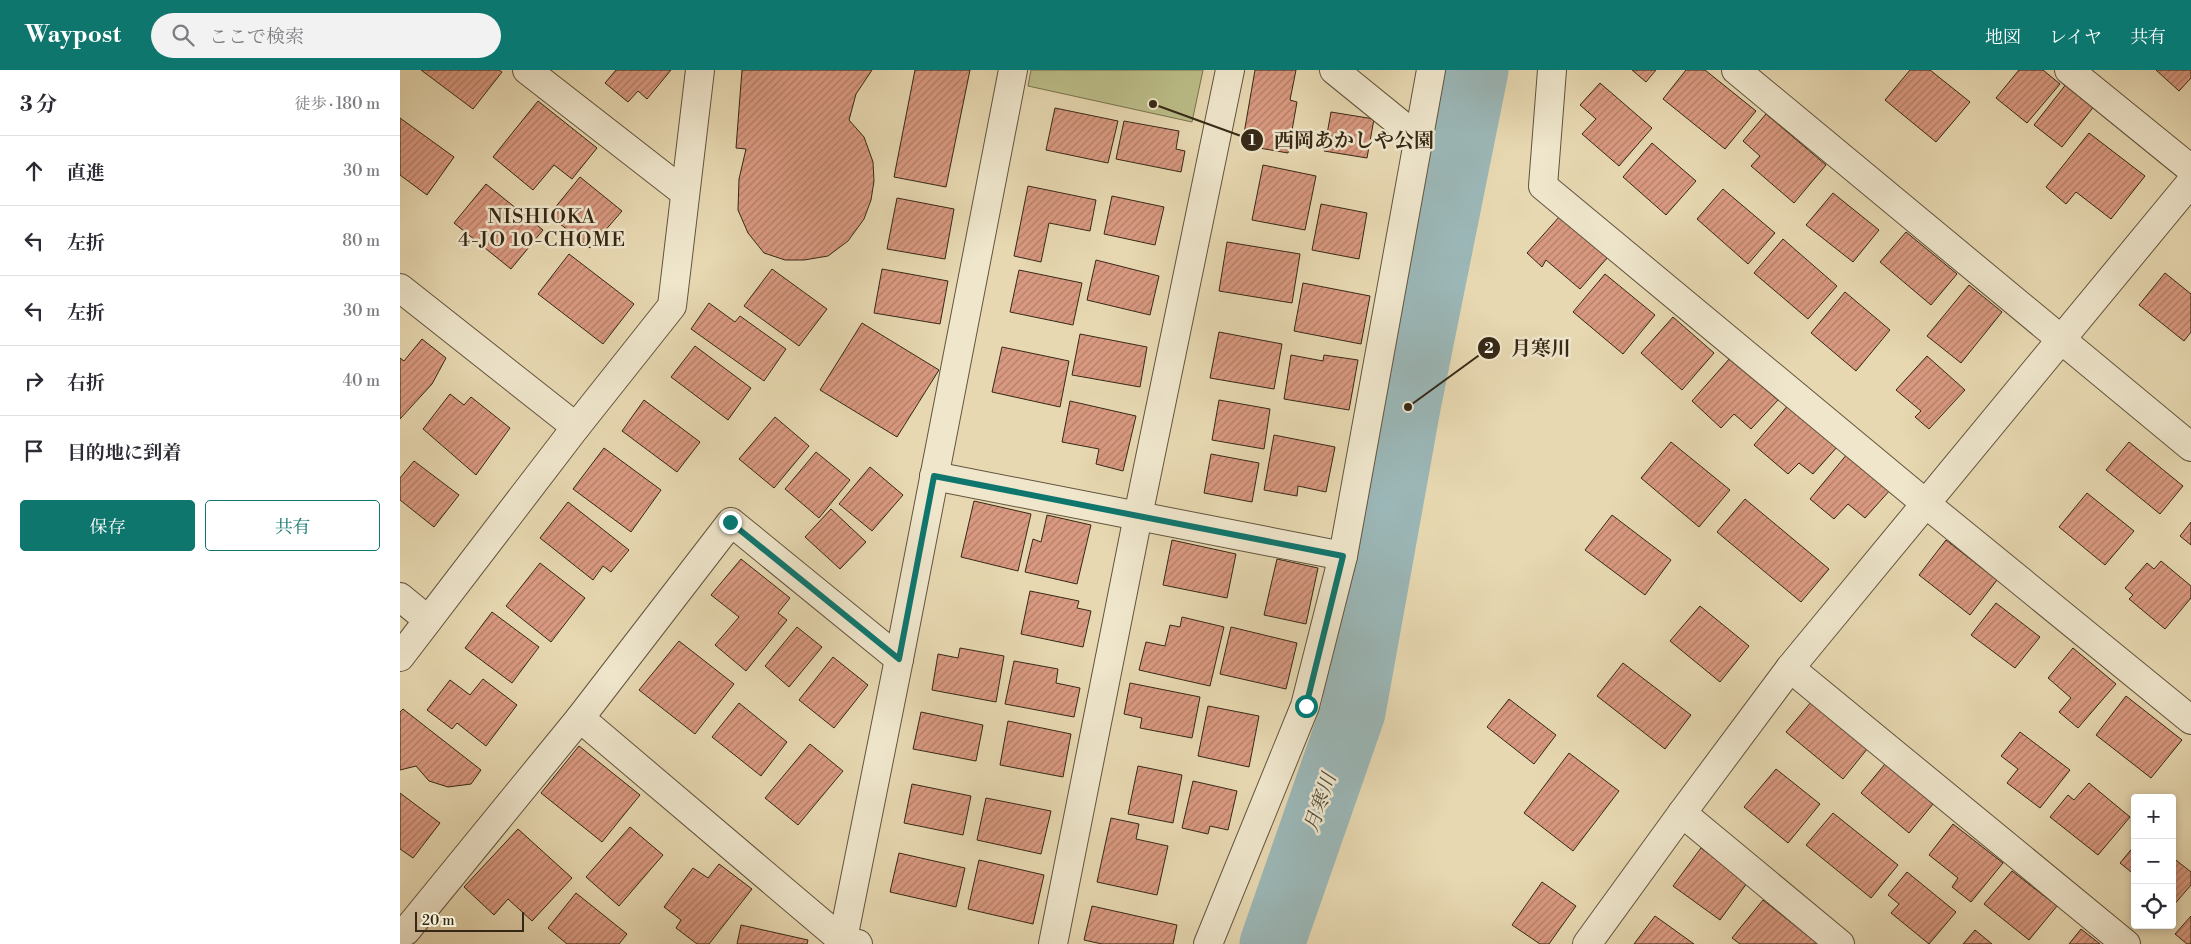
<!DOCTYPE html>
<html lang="ja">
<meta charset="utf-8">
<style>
body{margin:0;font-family:"Libre Bodoni","Noto Serif JP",serif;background:#f2f2f3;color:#2b2b33}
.controls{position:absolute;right:15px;bottom:15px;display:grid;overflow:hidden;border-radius:5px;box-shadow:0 2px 8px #0003}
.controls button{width:45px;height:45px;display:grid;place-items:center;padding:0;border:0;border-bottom:1px solid #e1e1e2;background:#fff;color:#2b2b33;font:25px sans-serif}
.scale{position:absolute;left:15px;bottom:12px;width:109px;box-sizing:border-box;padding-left:5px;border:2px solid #362816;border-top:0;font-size:14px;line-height:18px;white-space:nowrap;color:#362816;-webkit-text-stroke:4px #efe6cc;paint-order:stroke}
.stop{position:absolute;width:15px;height:15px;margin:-11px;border:4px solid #0f766e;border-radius:50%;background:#fff}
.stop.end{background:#0f766e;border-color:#fff;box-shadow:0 1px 5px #0008}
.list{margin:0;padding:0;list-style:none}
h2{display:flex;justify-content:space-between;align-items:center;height:65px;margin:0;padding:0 20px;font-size:21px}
h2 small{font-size:16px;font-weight:400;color:#7c7c81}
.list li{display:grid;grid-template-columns:32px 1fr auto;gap:15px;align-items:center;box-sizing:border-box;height:70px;padding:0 20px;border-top:1px solid #e1e1e2}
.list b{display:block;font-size:19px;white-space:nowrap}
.list em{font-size:16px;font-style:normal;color:#7c7c81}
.actions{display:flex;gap:10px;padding:15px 20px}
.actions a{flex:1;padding:11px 0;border:1px solid #0f766e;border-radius:5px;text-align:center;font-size:18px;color:#0f766e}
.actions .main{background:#0f766e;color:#fff}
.icon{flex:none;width:28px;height:28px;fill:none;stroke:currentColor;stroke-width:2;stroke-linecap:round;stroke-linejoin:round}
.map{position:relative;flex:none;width:1791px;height:874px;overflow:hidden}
header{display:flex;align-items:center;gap:30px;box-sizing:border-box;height:70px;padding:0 25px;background:#0f766e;color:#fff}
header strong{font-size:24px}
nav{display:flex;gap:28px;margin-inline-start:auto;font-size:18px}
.search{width:350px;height:45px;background:#f2f2f3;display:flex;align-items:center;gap:12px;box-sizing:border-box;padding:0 18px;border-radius:28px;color:#7c7c81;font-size:19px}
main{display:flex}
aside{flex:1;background:#fff}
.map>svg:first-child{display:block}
.green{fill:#bbbd88;stroke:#78724f}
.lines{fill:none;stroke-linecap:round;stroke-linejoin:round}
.river{stroke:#9bb7b7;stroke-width:65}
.building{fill:url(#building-hatch);stroke:#362816}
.minor-casing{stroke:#62543d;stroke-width:30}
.minor{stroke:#efe6cc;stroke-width:28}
.route{stroke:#0f766e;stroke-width:6}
.labels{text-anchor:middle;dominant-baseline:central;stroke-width:5;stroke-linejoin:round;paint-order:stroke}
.neighbourhood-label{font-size:20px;letter-spacing:1px;fill:#362816;stroke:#efe6cc}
.water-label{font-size:20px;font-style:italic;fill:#4f4c3e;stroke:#efe6cc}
.leader{fill:none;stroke:#362816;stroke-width:2}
.callout-dot{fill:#362816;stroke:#efe6cc;stroke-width:2}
.mark-label{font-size:15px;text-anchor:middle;font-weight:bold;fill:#fff}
.callout-label{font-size:20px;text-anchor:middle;font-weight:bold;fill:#362816;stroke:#efe6cc;stroke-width:5;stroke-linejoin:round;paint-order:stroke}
</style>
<header>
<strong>Waypost</strong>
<div class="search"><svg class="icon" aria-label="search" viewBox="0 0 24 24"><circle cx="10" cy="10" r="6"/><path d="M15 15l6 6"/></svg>ここで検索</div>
<nav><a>地図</a><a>レイヤ</a><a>共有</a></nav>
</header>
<main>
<aside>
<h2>3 分<small>徒歩 · 180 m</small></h2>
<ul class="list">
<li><svg class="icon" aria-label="ahead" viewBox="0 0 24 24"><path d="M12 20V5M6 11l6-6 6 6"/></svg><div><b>直進</b></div><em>30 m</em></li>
<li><svg class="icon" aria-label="left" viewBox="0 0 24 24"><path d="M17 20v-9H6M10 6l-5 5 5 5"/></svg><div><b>左折</b></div><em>80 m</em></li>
<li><svg class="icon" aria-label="left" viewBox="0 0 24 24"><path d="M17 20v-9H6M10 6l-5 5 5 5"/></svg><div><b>左折</b></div><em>30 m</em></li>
<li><svg class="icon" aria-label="right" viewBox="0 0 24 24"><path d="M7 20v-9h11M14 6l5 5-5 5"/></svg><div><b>右折</b></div><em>40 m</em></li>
<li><svg class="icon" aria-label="arrive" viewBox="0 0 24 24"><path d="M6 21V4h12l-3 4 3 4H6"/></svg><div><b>目的地に到着</b></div></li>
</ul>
<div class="actions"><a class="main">保存</a><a>共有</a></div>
</aside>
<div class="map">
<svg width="1791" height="874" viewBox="0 0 1791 874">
<defs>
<pattern id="building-hatch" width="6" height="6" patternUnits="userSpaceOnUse" patternTransform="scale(1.25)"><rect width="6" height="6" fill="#d99980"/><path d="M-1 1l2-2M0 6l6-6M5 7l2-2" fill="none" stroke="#b17d68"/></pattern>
</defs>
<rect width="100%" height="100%" fill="#e7d8b1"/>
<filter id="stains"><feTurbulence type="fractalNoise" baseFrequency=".004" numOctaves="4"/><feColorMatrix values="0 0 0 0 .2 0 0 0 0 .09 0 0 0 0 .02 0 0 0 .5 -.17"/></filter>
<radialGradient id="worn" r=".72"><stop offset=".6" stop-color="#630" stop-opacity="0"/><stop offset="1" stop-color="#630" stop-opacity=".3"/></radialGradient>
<path class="green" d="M 631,0 L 803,0 L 792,52 L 628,16 Z"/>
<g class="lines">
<path class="river" d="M 872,874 L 953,642 L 1008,337 L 1076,0"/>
</g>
<g class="building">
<path d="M 21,0 L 99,0 L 102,2 L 73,39 Z"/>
<path d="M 216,0 L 271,0 L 247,29 L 238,21 L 228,32 L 205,13 Z"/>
<path d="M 342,0 L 472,0 L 456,24 L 449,50 L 464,67 L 473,92 L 474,111 L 471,130 L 464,149 L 448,171 L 428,186 L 404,190 L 385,190 L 364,183 L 348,163 L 338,140 L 339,109 L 346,79 L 336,78 Z"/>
<path d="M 515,0 L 570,0 L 546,117 L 494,107 Z"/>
<path d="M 855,0 L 896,0 L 890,30 L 897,32 L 888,83 L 842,75 Z"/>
<path d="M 1232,0 L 1256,0 L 1246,12 Z"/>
<path d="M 1286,0 L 1305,0 L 1356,41 L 1325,79 L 1263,29 Z"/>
<path d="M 1510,0 L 1530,0 L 1570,32 L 1536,72 L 1485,30 Z"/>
<path d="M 1619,0 L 1643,0 L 1660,14 L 1627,53 L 1596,28 Z"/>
<path d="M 1756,0 L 1791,0 L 1791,8 L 1779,21 Z"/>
<path d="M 1200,13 L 1252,58 L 1219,96 L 1182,64 L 1196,49 L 1180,35 Z"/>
<path d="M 1667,13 L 1695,35 L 1662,77 L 1634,55 Z"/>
<path d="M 138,31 L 197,78 L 172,109 L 154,95 L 133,120 L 93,87 Z"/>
<path d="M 655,38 L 718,51 L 708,93 L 646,80 Z"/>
<path d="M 931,42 L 974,49 L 967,88 L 924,81 Z"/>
<path d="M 1366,44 L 1426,95 L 1394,133 L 1351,96 L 1360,86 L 1343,71 Z"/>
<path d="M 0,48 L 54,87 L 27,125 L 0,105 Z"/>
<path d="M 724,51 L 779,61 L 776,79 L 785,81 L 781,102 L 716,89 Z"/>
<path d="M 1689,63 L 1745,106 L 1711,149 L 1676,122 L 1666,134 L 1646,117 Z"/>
<path d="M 1252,73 L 1296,111 L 1266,145 L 1223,107 Z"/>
<path d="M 863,95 L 916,106 L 905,160 L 852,150 Z"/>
<path d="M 180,107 L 222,141 L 190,178 L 149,145 Z"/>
<path d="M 86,114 L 143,160 L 111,199 L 54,153 Z"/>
<path d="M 628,116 L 696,130 L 690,161 L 649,153 L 641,192 L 614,186 Z"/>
<path d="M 1323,119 L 1375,163 L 1348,194 L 1297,149 Z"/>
<path d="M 1433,123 L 1479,160 L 1453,192 L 1406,155 Z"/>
<path d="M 712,126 L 764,137 L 755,175 L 704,164 Z"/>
<path d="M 497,128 L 554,139 L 545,189 L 487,179 Z"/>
<path d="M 921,134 L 967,143 L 959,189 L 912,180 Z"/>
<path d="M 1160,146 L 1208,187 L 1180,219 L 1146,190 L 1142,197 L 1127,183 Z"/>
<path d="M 1506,162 L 1557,204 L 1531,235 L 1480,192 Z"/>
<path d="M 1383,169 L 1437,216 L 1408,249 L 1354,203 Z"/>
<path d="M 827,172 L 900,184 L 892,233 L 819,221 Z"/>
<path d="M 169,184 L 234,234 L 203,274 L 138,224 Z"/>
<path d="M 696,190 L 759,206 L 750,245 L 687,230 Z"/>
<path d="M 372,199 L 427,239 L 399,276 L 344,236 Z"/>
<path d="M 482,199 L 548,211 L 540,254 L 474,243 Z"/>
<path d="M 619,200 L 682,213 L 673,255 L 610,242 Z"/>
<path d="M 1765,203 L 1791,224 L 1791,262 L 1784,271 L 1739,235 Z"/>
<path d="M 1205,204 L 1255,245 L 1223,284 L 1173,242 Z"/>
<path d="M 903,213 L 970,226 L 961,274 L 894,261 Z"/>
<path d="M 1569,215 L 1602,242 L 1561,293 L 1527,266 Z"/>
<path d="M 1445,222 L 1490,260 L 1456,301 L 1411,263 Z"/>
<path d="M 309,233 L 335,252 L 340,246 L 386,279 L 364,311 L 291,259 Z"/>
<path d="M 1273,247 L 1314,283 L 1282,320 L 1241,283 Z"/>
<path d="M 462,253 L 539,300 L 497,367 L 420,320 Z"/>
<path d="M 819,262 L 882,274 L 874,319 L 810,308 Z"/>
<path d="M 680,264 L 747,277 L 740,317 L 672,305 Z"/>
<path d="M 22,269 L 46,288 L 32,314 L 0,349 L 0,288 L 4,291 Z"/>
<path d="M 295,276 L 351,318 L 328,350 L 271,307 Z"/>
<path d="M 602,277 L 669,291 L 660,337 L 592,322 Z"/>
<path d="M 891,285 L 923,291 L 924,285 L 958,290 L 949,340 L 884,329 Z"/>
<path d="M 1527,286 L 1565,320 L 1529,359 L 1515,347 L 1521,341 L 1496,320 Z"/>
<path d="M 1330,288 L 1378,330 L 1351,359 L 1334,344 L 1321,358 L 1292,331 Z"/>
<path d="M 50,324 L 64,335 L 71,327 L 110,358 L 76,405 L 23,359 Z"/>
<path d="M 244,330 L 300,372 L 277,402 L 222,361 Z"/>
<path d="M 819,330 L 870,339 L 864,379 L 812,370 Z"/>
<path d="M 670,331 L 736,346 L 723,401 L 696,394 L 699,379 L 662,372 Z"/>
<path d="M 1390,333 L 1438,376 L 1413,404 L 1399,393 L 1388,404 L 1354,375 Z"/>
<path d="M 375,347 L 409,376 L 374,418 L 339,389 Z"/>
<path d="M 874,365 L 935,377 L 926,422 L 898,416 L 897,426 L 864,420 Z"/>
<path d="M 1271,372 L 1330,420 L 1299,457 L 1241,408 Z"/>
<path d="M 1729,372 L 1783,416 L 1760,444 L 1706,400 Z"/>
<path d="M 204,378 L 261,420 L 231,462 L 173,419 Z"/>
<path d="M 416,382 L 450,410 L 419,448 L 385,419 Z"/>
<path d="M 1448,383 L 1491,419 L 1465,448 L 1448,434 L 1434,449 L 1410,429 Z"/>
<path d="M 811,384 L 859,393 L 852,432 L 804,423 Z"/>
<path d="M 14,391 L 59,425 L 34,457 L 0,430 L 0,408 Z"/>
<path d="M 470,397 L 503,425 L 472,461 L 439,434 Z"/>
<path d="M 1687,423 L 1734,461 L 1705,495 L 1659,457 Z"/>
<path d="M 1345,429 L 1429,499 L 1401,532 L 1317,462 Z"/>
<path d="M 574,431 L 631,444 L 618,501 L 561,487 Z"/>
<path d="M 168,432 L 229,480 L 211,502 L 203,496 L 193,510 L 140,468 Z"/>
<path d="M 431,439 L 466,472 L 440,499 L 405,467 Z"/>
<path d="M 647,445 L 691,455 L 677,514 L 625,502 L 633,469 L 641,472 Z"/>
<path d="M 1212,445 L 1271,490 L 1245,525 L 1185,480 Z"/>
<path d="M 1791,452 L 1791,475 L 1780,466 Z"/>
<path d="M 772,470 L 836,484 L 827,528 L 763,515 Z"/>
<path d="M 1546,470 L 1597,510 L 1570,545 L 1519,505 Z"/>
<path d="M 341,489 L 390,528 L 378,543 L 387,550 L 346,601 L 315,575 L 339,547 L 311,525 Z"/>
<path d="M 877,489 L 918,498 L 906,554 L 864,545 Z"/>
<path d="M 1761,491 L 1791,516 L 1791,528 L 1765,559 L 1729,529 L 1733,525 L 1725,518 L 1747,493 L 1754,499 Z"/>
<path d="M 140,493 L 185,528 L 151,572 L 106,536 Z"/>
<path d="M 630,521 L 679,531 L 677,538 L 691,541 L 683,577 L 621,564 Z"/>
<path d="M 1596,533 L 1640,567 L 1615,598 L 1571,565 Z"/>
<path d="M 1300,536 L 1349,576 L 1320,612 L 1270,571 Z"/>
<path d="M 92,542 L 139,577 L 112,613 L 65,578 Z"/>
<path d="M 782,547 L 824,557 L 810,616 L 739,600 L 746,572 L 765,576 L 770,555 L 780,557 Z"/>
<path d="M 397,557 L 422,577 L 389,617 L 365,596 Z"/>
<path d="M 831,557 L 897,573 L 886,619 L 820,604 Z"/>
<path d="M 279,571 L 334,614 L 295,664 L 239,620 Z"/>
<path d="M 560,578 L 604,586 L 596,632 L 532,620 L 538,584 L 558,588 Z"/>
<path d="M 1673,578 L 1716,614 L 1678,658 L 1659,642 L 1671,628 L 1648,608 Z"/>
<path d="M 433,587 L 468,615 L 434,658 L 399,630 Z"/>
<path d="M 614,591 L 658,599 L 656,613 L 680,618 L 674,647 L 605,634 Z"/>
<path d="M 1223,593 L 1291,645 L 1265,679 L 1197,626 Z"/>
<path d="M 83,609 L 117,635 L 86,676 L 57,653 L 52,659 L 27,640 L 50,610 L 70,625 Z"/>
<path d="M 730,613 L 800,627 L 792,668 L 740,658 L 742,648 L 724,644 Z"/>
<path d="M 1726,626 L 1782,670 L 1751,708 L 1696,665 Z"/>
<path d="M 1109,629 L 1156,665 L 1134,694 L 1087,657 Z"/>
<path d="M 1412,631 L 1468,678 L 1443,709 L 1386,662 Z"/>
<path d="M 339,633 L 387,672 L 361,706 L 312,667 Z"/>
<path d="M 808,636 L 859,646 L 849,697 L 798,686 Z"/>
<path d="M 3,639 L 81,700 L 71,714 L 48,717 L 29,711 L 16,696 L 0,700 L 0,642 Z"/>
<path d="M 521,642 L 583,655 L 576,691 L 513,679 Z"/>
<path d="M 608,651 L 671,664 L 663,707 L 600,695 Z"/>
<path d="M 1620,662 L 1670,700 L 1640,738 L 1607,713 L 1618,699 L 1601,686 Z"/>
<path d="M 410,674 L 443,701 L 398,755 L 365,728 Z"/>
<path d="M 179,676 L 240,725 L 202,772 L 141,723 Z"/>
<path d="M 1169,683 L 1219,721 L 1173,781 L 1124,743 Z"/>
<path d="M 1485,694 L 1533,734 L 1509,763 L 1461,723 Z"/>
<path d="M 738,696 L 782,705 L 773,753 L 728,744 Z"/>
<path d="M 1376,699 L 1420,734 L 1388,773 L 1344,737 Z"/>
<path d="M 793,711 L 837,721 L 828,760 L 810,756 L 808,764 L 782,758 Z"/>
<path d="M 1689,713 L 1730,747 L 1698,785 L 1650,747 L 1668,725 L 1674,730 Z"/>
<path d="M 512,714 L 571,726 L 563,765 L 504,753 Z"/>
<path d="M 0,723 L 40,753 L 13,788 L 0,779 Z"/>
<path d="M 586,728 L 651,741 L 641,784 L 577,770 Z"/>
<path d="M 1433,743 L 1498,795 L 1471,828 L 1406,775 Z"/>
<path d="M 711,748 L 739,754 L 736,769 L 768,776 L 757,825 L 697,812 Z"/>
<path d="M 1553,754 L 1603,793 L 1571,832 L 1552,817 L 1558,808 L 1529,785 Z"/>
<path d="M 230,757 L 263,785 L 219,836 L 186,807 Z"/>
<path d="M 118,759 L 172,808 L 132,851 L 108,829 L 94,845 L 64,817 Z"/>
<path d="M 1735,775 L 1735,805 L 1720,793 Z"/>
<path d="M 1301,778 L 1347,813 L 1320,850 L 1273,816 Z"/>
<path d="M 499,783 L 565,798 L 556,837 L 490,822 Z"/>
<path d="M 1772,787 L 1791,802 L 1791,815 L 1772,837 Z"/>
<path d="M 579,790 L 644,805 L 633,854 L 568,839 Z"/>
<path d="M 319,794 L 352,819 L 309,874 L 297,874 L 276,858 L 281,850 L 264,837 L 293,798 L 308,808 Z"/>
<path d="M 1612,801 L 1657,836 L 1629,870 L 1584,834 Z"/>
<path d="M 1507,802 L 1556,842 L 1529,874 L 1491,843 L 1499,834 L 1488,825 Z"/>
<path d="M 1142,812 L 1176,836 L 1149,874 L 1140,874 L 1112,855 Z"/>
<path d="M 176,823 L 227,864 L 219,874 L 167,874 L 148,858 Z"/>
<path d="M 1363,830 L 1418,874 L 1340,874 L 1332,868 Z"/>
<path d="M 692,836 L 777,855 L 773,874 L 702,874 L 684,870 Z"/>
<path d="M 1255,846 L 1294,874 L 1234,874 Z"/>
<path d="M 1791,846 L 1791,874 L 1787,874 L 1775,864 Z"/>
<path d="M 341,855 L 408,870 L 407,874 L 337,874 Z"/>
<path d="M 1681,859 L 1700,874 L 1669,874 Z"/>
<path d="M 1575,860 L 1592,874 L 1563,874 Z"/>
</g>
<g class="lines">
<g class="minor-casing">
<g id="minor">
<path d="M 127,0 L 285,123"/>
<path d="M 934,0 L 1019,69"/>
<path d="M 1152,0 L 1143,116 L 1525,433 L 1791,650"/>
<path d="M 1336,0 L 1791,377"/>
<path d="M 1669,0 L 1791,99"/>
<path d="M 0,218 L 176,357 L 0,587"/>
<path d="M 176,357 L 272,236 L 300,0"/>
<path d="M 534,406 L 943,486"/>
<path d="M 0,527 L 28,550"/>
<path d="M 1390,598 L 1726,874"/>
<path d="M 180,648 L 443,871 L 458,874"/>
<path d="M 1282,743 L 1440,874"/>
<path d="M 6,861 L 180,648 L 331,452 L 499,589"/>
<path d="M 442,874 L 499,589 L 613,0"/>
<path d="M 653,874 L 738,446 L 830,0"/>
<path d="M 808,874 L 905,636 L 943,486 L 1031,0"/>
<path d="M 1187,874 L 1282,743 L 1390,598 L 1791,112"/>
</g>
</g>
<use href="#minor" class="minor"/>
</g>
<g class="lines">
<path class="route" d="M 330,452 L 499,589 L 534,406 L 943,486 L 906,636"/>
</g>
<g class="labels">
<g class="neighbourhood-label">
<text x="142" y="147">NISHIOKA<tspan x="142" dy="23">4-JO 10-CHOME</tspan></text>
</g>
<g class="water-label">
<text transform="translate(921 733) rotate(-71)">月寒川</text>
</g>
</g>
<path class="leader" d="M753 34L852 70M1008 337L1089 278"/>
<g class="callout-dot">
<circle cx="753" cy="34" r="5"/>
<circle cx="1008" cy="337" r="5"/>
<circle cx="852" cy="70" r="12"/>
<circle cx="1089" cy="278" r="12"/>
</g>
<g class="mark-label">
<text x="852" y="75">1</text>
<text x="1089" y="283">2</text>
</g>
<g class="callout-label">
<text x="954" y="77">西岡あかしや公園</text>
<text x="1141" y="285">月寒川</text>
</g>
<rect width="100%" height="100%" filter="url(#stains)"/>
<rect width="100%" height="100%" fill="url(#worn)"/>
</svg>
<div class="controls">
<button>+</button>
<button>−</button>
<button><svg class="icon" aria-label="locate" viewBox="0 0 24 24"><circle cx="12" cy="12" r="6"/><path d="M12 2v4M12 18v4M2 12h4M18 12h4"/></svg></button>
</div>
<div class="scale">20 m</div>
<div class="stop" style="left:906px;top:636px"></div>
<div class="stop end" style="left:330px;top:452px"></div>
</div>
</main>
